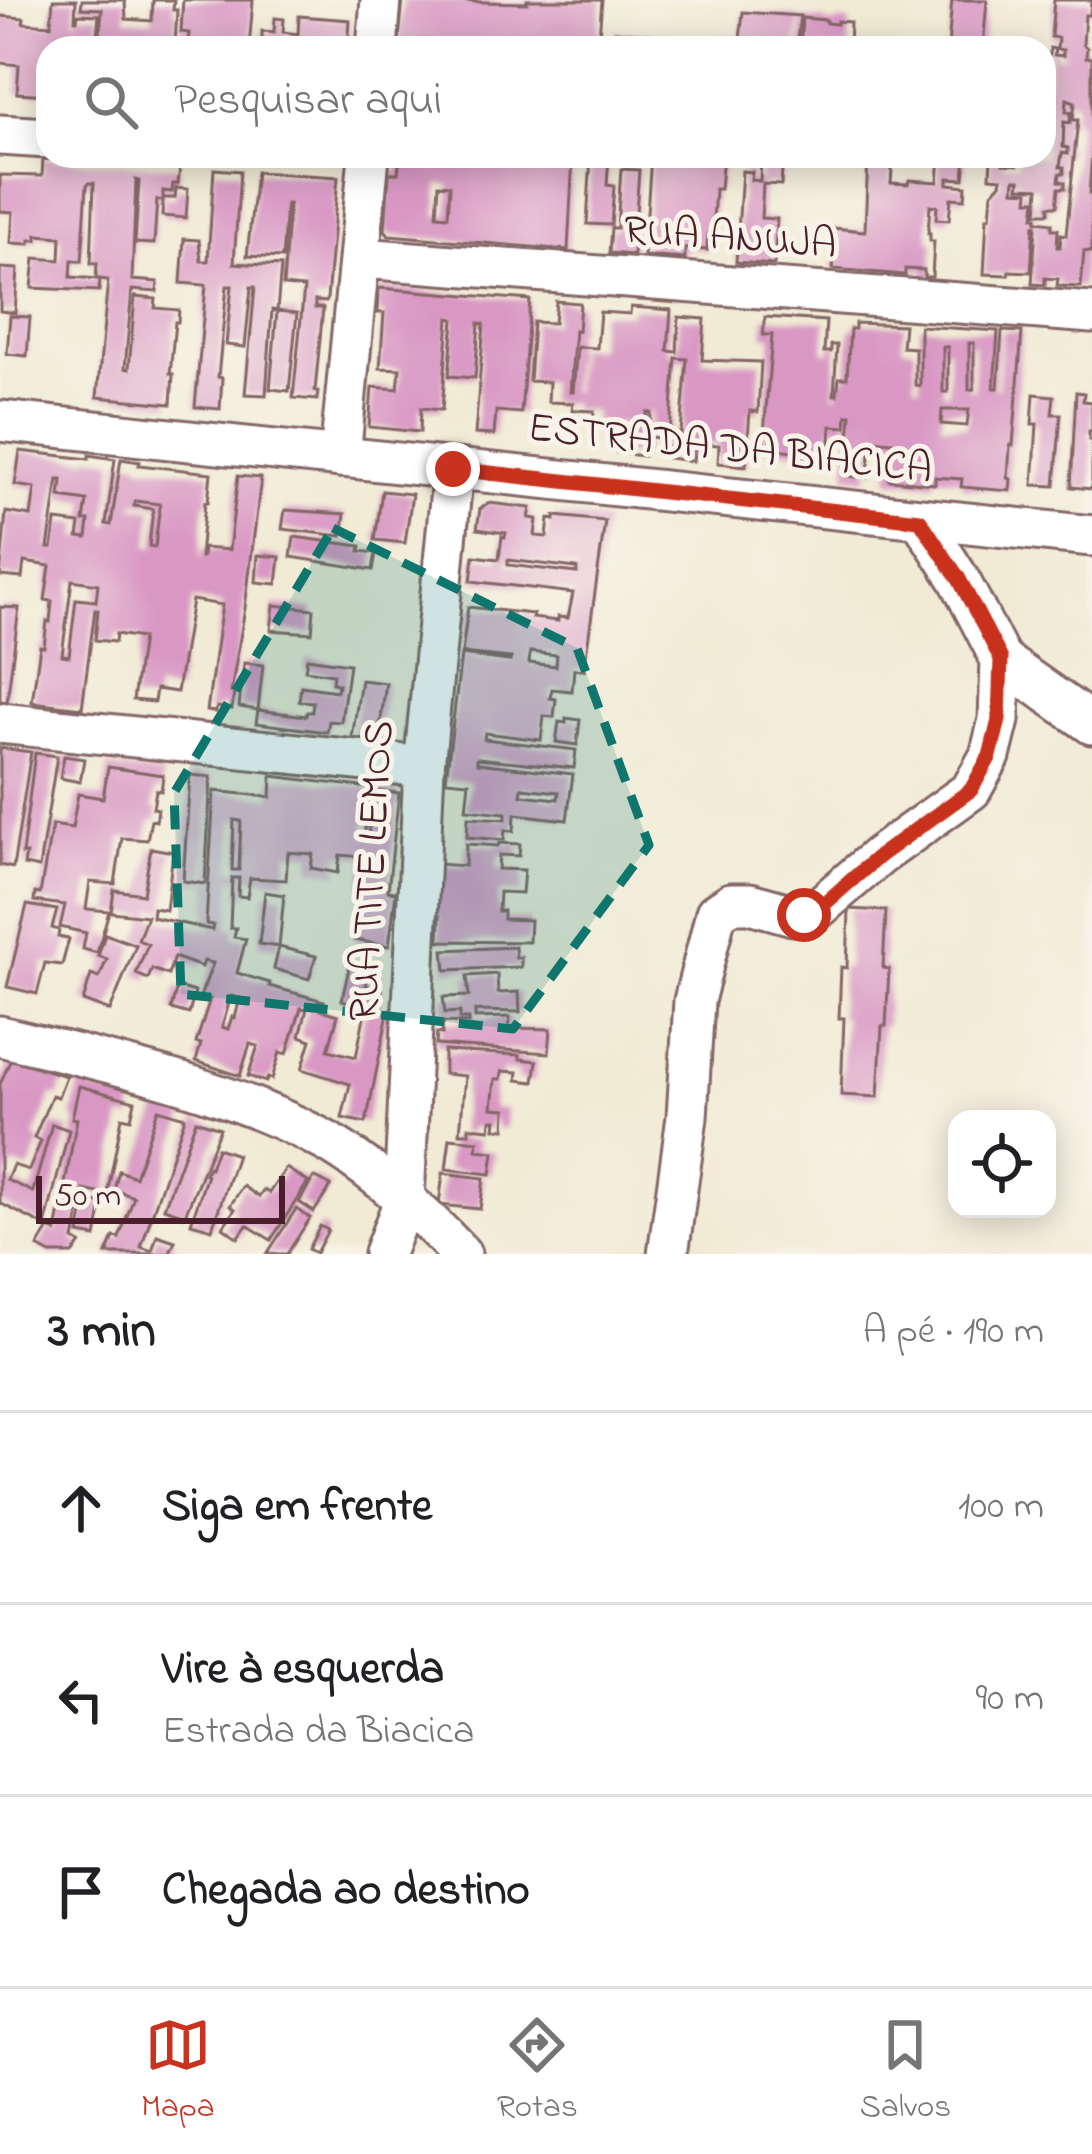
<!DOCTYPE html>
<html lang="pt">
<meta charset="utf-8">
<style>
body{margin:0;font-family:"Indie Flower",sans-serif;background:#f6f6f6;color:#202124}
.controls{position:absolute;right:36px;bottom:36px;display:grid;overflow:hidden;border-radius:24px;box-shadow:0 6px 30px #0003}
.controls button{width:108px;height:108px;display:grid;place-items:center;padding:0;border:0;border-bottom:3px solid #e0e0e0;background:#fff;color:#202124;font:60px sans-serif}
.scale{position:absolute;left:36px;bottom:30px;width:249px;box-sizing:border-box;padding-left:12px;border:6px solid #4a1f2b;border-top:0;font-size:33px;line-height:42px;white-space:nowrap;color:#4a1f2b;-webkit-text-stroke:9px #f7f3e8;paint-order:stroke}
.stop{position:absolute;width:36px;height:36px;margin:-27px;border:9px solid #c8321e;border-radius:50%;background:#fff}
.stop.end{background:#c8321e;border-color:#fff;box-shadow:0 3px 12px #0008}
.list{margin:0;padding:0;list-style:none}
h2{display:flex;justify-content:space-between;align-items:center;height:156px;margin:0;padding:0 48px;font-size:51px}
h2 small{font-size:39px;font-weight:400;color:#757577}
.list li{display:grid;grid-template-columns:78px 1fr auto;gap:36px;align-items:center;box-sizing:border-box;height:192px;padding:0 48px;border-top:3px solid #e0e0e0}
.list b{display:block;font-size:45px;white-space:nowrap}
.list p{margin:0;font-size:39px;white-space:nowrap;color:#757577}
.list em{font-size:39px;font-style:normal;color:#757577}
.icon{flex:none;width:66px;height:66px;fill:none;stroke:currentColor;stroke-width:2;stroke-linecap:round;stroke-linejoin:round}
.map{position:relative;flex:none;width:1092px;height:1254px;overflow:hidden}
.search{position:absolute;background:#fff;box-shadow:0 6px 30px #0003;left:36px;right:36px;top:36px;height:132px;display:flex;align-items:center;gap:30px;box-sizing:border-box;padding:0 42px;border-radius:36px;color:#757577;font-size:45px}
.sheet{height:732px;background:#fff}
nav{display:flex;justify-content:space-around;align-items:center;box-sizing:border-box;height:168px;border-top:3px solid #e0e0e0;background:#fff;font-size:33px;color:#757577}
nav a{display:grid;justify-items:center;gap:6px}
nav .on{color:#c8321e}
.map>svg:first-child{display:block}
.building{fill:#d998c4;fill-rule:evenodd}
.lines{fill:none;stroke-linecap:round;stroke-linejoin:round}
.minor-casing{stroke:#846666;stroke-width:45}
.minor{stroke:#fff;stroke-width:39}
.route{stroke:#c8321e;stroke-width:15}
.marked{fill:#0f766e;fill-opacity:0.2;stroke:#0f766e;stroke-width:9;stroke-dasharray:24 15;stroke-linejoin:round}
.labels{text-anchor:middle;dominant-baseline:central;stroke-width:10;stroke-linejoin:round;paint-order:stroke}
.street-label{font-size:42px;fill:#4a1f2b;stroke:#f7f3e8}
</style>
<div class="map">
<svg width="1092" height="1254" viewBox="0 0 1092 1254">
<rect width="100%" height="100%" fill="#f7f3e8"/>
<filter id="ink" filterUnits="userSpaceOnUse"><feTurbulence type="fractalNoise" baseFrequency=".00833" numOctaves="2"/><feDisplacementMap in="SourceGraphic" scale="24" xChannelSelector="R" yChannelSelector="G"/><feConvolveMatrix kernelMatrix="1 2 1 2 8 2 1 2 1" color-interpolation-filters="sRGB"/></filter>
<filter id="wash" filterUnits="userSpaceOnUse"><feTurbulence type="fractalNoise" baseFrequency=".004" numOctaves="4" result="noise"/><feDisplacementMap in="SourceGraphic" scale="48" xChannelSelector="R" yChannelSelector="G"/><feGaussianBlur stdDeviation="2.7" result="paint"/><feColorMatrix in="noise" values="0 0 0 0 0 0 0 0 0 0 0 0 0 0 0 0 0 1.4 0 .05"/><feComposite in="paint" operator="in"/></filter>
<g filter="url(#wash)">
<rect width="100%" height="100%" fill="#f1ebd5"/>
<g id="blocks">
<g class="building">
<path d="M 53,0 L 76,0 L 75,20 L 77,20 L 78,14 L 99,15 L 96,48 L 48,48 L 48,95 L 17,93 L 19,65 L 0,63 L 0,16 L 24,18 L 23,23 L 51,25 Z"/>
<path d="M 82,0 L 125,0 L 126,19 L 152,21 L 153,0 L 174,0 L 173,10 L 177,10 L 175,46 L 99,48 L 102,9 L 81,8 Z"/>
<path d="M 183,0 L 253,0 L 249,48 L 179,48 L 179,42 L 188,42 L 189,33 L 181,32 Z"/>
<path d="M 403,0 L 527,3 L 527,0 L 602,0 L 598,48 L 524,48 L 524,43 L 502,41 L 501,48 L 468,48 L 468,44 L 424,40 L 424,48 L 398,48 Z"/>
<path d="M 952,0 L 987,0 L 983,48 L 948,48 Z"/>
<path d="M 1054,0 L 1091,0 L 1090,15 L 1085,15 L 1083,44 L 1087,48 L 1086,57 L 1092,58 L 1092,152 L 1089,194 L 1092,194 L 1092,252 L 1084,251 L 1081,287 L 1057,286 L 1058,279 L 1045,278 L 1045,285 L 1032,284 L 1036,225 L 1034,225 L 1031,272 L 1009,271 L 1008,275 L 984,274 L 987,217 L 990,217 L 992,193 L 1001,183 L 1002,178 L 990,177 L 991,156 L 1003,156 L 1003,164 L 1018,165 L 1019,156 L 1044,156 L 1044,84 L 1047,84 L 1050,48 L 1055,49 L 1054,55 L 1063,56 L 1063,50 L 1057,49 L 1058,38 L 1051,37 ZM 1067,99 L 1075,102 L 1073,120 L 1078,120 L 1066,235 L 1061,234 L 1060,247 L 1057,247 L 1058,229 L 1052,229 L 1052,223 L 1037,221 L 1037,217 L 1034,217 L 1036,200 L 1028,200 L 1029,191 L 1014,190 L 1015,179 L 1020,180 L 1019,187 L 1039,188 L 1037,213 L 1049,213 L 1049,206 L 1057,206 L 1059,188 L 1065,188 L 1065,182 L 1059,181 L 1060,173 L 1064,173 L 1064,167 L 1060,167 L 1062,153 L 1068,154 L 1068,148 L 1063,147 L 1064,122 L 1070,123 L 1071,112 L 1066,112 Z"/>
<path d="M 743,12 L 800,16 L 796,48 L 739,48 Z"/>
<path d="M 299,16 L 350,20 L 348,48 L 262,48 L 262,31 L 274,32 L 275,18 L 284,19 L 283,32 L 298,34 Z"/>
<path d="M 802,18 L 826,20 L 826,23 L 837,24 L 837,21 L 850,22 L 849,48 L 800,48 Z"/>
<path d="M 615,31 L 651,34 L 650,48 L 615,48 Z"/>
<path d="M 400,156 L 541,156 L 540,167 L 544,167 L 545,156 L 573,156 L 568,250 L 389,235 L 385,230 L 389,173 L 398,173 ZM 439,184 L 450,185 L 448,216 L 437,215 Z"/>
<path d="M 591,156 L 609,156 L 607,185 L 614,186 L 611,225 L 587,224 Z"/>
<path d="M 651,156 L 723,156 L 720,189 L 715,189 L 712,234 L 708,234 L 707,250 L 685,248 L 685,259 L 644,256 Z"/>
<path d="M 761,156 L 783,156 L 781,185 L 763,184 L 761,218 L 777,219 L 774,265 L 736,262 L 742,171 L 752,172 L 751,180 L 760,181 Z"/>
<path d="M 868,156 L 893,156 L 891,183 L 908,184 L 909,180 L 938,182 L 940,156 L 966,156 L 964,179 L 948,178 L 948,184 L 966,186 L 965,199 L 951,198 L 949,220 L 936,219 L 937,206 L 930,205 L 928,233 L 930,233 L 930,241 L 934,241 L 932,277 L 924,277 L 924,270 L 905,269 L 905,275 L 833,269 L 836,237 L 832,237 L 832,228 L 865,231 Z"/>
<path d="M 43,159 L 180,167 L 178,184 L 173,184 L 172,192 L 163,191 L 163,201 L 163,198 L 175,198 L 176,188 L 188,189 L 186,218 L 162,216 L 163,201 L 157,200 L 154,244 L 135,243 L 139,181 L 136,180 L 132,280 L 158,282 L 157,292 L 132,290 L 125,368 L 129,369 L 135,297 L 156,299 L 155,308 L 179,310 L 178,322 L 175,322 L 170,374 L 173,374 L 171,404 L 97,397 L 108,280 L 100,279 L 99,291 L 32,288 L 35,258 L 60,260 L 61,237 L 37,235 L 37,240 L 30,240 L 30,244 L 11,243 L 13,212 L 0,211 L 0,175 L 42,176 ZM 89,183 L 94,183 L 91,263 L 97,263 L 96,279 L 100,279 L 71,277 L 72,260 L 82,261 L 87,185 Z"/>
<path d="M 214,169 L 240,171 L 234,263 L 281,266 L 277,311 L 272,310 L 266,395 L 245,394 L 255,287 L 251,287 L 245,347 L 226,345 L 232,286 L 227,286 L 218,377 L 222,378 L 220,409 L 195,407 L 206,285 L 181,283 L 184,239 L 199,240 L 201,261 L 208,261 Z"/>
<path d="M 621,169 L 639,170 L 633,255 L 609,253 L 611,228 L 617,228 Z"/>
<path d="M 256,172 L 338,177 L 327,299 L 326,302 L 315,301 L 315,308 L 323,308 L 315,391 L 318,392 L 317,400 L 293,398 L 304,288 L 283,286 L 289,204 L 286,204 L 282,258 L 247,256 Z"/>
<path d="M 0,268 L 18,269 L 15,313 L 0,311 Z"/>
<path d="M 379,288 L 530,300 L 521,413 L 496,411 L 494,435 L 475,434 L 484,324 L 479,323 L 475,378 L 449,376 L 454,319 L 449,318 L 442,410 L 421,408 L 420,432 L 369,427 L 372,387 L 398,389 L 400,369 L 380,368 L 384,313 L 378,313 Z"/>
<path d="M 556,301 L 580,303 L 578,331 L 575,330 L 570,392 L 573,392 L 577,347 L 597,348 L 600,312 L 630,314 L 631,307 L 671,310 L 668,351 L 677,352 L 679,317 L 705,319 L 702,360 L 761,362 L 758,412 L 750,411 L 746,466 L 718,463 L 719,445 L 695,443 L 693,461 L 668,458 L 669,447 L 658,446 L 659,438 L 649,437 L 651,413 L 647,412 L 644,456 L 617,453 L 619,433 L 624,434 L 625,425 L 593,422 L 594,411 L 572,410 L 573,403 L 548,402 L 549,382 L 529,381 L 533,322 L 554,323 ZM 676,358 L 687,359 L 681,433 L 670,432 Z"/>
<path d="M 277,311 L 297,313 L 289,391 L 270,389 Z"/>
<path d="M 10,316 L 30,317 L 27,356 L 7,354 Z"/>
<path d="M 765,317 L 826,321 L 824,352 L 831,352 L 831,345 L 837,345 L 834,395 L 837,395 L 839,378 L 847,378 L 850,329 L 855,329 L 855,323 L 904,325 L 902,347 L 915,348 L 915,385 L 920,386 L 920,326 L 998,331 L 994,388 L 998,388 L 1002,331 L 1022,332 L 1013,445 L 1010,445 L 1008,478 L 1011,479 L 1010,491 L 961,487 L 962,479 L 935,477 L 935,484 L 889,480 L 892,442 L 871,440 L 868,478 L 846,476 L 851,415 L 847,415 L 846,427 L 831,426 L 829,456 L 763,447 L 772,335 L 763,335 ZM 969,343 L 974,343 L 974,389 L 969,390 ZM 943,347 L 948,347 L 948,392 L 943,392 ZM 942,410 L 969,410 L 967,426 L 941,424 Z"/>
<path d="M 1076,392 L 1084,393 L 1083,401 L 1092,402 L 1092,431 L 1089,431 L 1089,440 L 1092,441 L 1092,489 L 1071,487 Z"/>
<path d="M 1034,394 L 1054,396 L 1052,414 L 1061,414 L 1055,486 L 1033,485 L 1037,424 L 1032,424 Z"/>
<path d="M 20,451 L 89,459 L 89,455 L 115,459 L 106,524 L 111,525 L 121,459 L 140,462 L 139,465 L 211,473 L 208,502 L 205,502 L 200,557 L 202,557 L 203,548 L 229,550 L 238,476 L 261,478 L 245,608 L 231,692 L 234,692 L 232,709 L 217,707 L 216,712 L 207,711 L 222,605 L 192,600 L 177,692 L 156,689 L 154,702 L 133,700 L 142,638 L 116,634 L 115,642 L 95,640 L 98,610 L 95,609 L 82,708 L 32,702 L 40,646 L 44,647 L 47,621 L 50,622 L 52,601 L 45,600 L 50,566 L 24,562 L 22,578 L 0,576 L 6,512 L 31,516 L 35,488 L 15,485 ZM 58,480 L 62,480 L 60,497 L 87,501 L 84,521 L 89,521 L 87,538 L 78,537 L 80,524 L 56,521 L 52,548 L 48,548 ZM 135,501 L 160,504 L 155,547 L 149,546 L 153,509 L 134,506 ZM 72,580 L 98,584 L 96,601 L 76,599 L 69,656 L 62,655 Z"/>
<path d="M 382,491 L 412,494 L 405,543 L 375,540 Z"/>
<path d="M 489,503 L 531,508 L 529,518 L 537,519 L 535,536 L 547,537 L 549,519 L 555,520 L 555,516 L 605,521 L 584,670 L 574,669 L 572,691 L 552,689 L 550,698 L 556,699 L 554,717 L 544,716 L 541,740 L 485,733 L 484,739 L 576,750 L 574,768 L 477,758 L 477,763 L 573,774 L 567,820 L 515,814 L 514,831 L 505,830 L 504,840 L 467,837 L 468,817 L 506,819 L 506,813 L 466,809 L 469,782 L 446,780 L 461,655 L 510,661 L 511,658 L 462,653 L 468,607 L 533,614 L 532,618 L 558,621 L 558,617 L 568,618 L 573,593 L 471,581 L 474,556 L 499,559 L 502,536 L 505,537 L 506,533 L 477,529 L 480,509 ZM 508,560 L 577,568 L 577,573 L 508,565 ZM 530,652 L 557,655 L 556,666 L 529,663 ZM 522,788 L 559,792 L 558,799 L 521,795 Z"/>
<path d="M 285,510 L 345,514 L 342,536 L 282,529 Z"/>
<path d="M 294,537 L 361,546 L 360,551 L 376,553 L 373,570 L 291,557 Z"/>
<path d="M 258,555 L 280,557 L 277,584 L 256,582 Z"/>
<path d="M 274,605 L 314,609 L 312,633 L 271,630 Z"/>
<path d="M 0,607 L 19,608 L 7,702 L 0,701 Z"/>
<path d="M 307,658 L 349,664 L 341,722 L 329,721 L 327,732 L 256,723 L 258,710 L 306,716 L 307,712 L 312,712 L 313,702 L 299,701 L 301,686 L 337,691 L 338,684 L 332,683 L 333,674 L 305,670 Z"/>
<path d="M 244,663 L 263,665 L 258,710 L 239,707 Z"/>
<path d="M 361,680 L 386,683 L 378,741 L 352,738 Z"/>
<path d="M 566,718 L 580,720 L 577,745 L 556,742 L 559,722 L 566,723 Z"/>
<path d="M 0,748 L 31,752 L 13,868 L 0,865 Z"/>
<path d="M 35,753 L 57,756 L 39,868 L 24,865 L 26,854 L 22,854 Z"/>
<path d="M 64,756 L 84,759 L 80,782 L 60,778 Z"/>
<path d="M 108,767 L 163,775 L 163,777 L 161,791 L 156,790 L 153,808 L 158,809 L 156,821 L 151,820 L 147,840 L 122,838 L 115,884 L 90,882 L 86,909 L 109,911 L 97,953 L 83,949 L 86,933 L 60,927 L 65,905 L 34,901 L 35,893 L 40,894 L 52,825 L 72,828 L 78,794 L 103,798 Z"/>
<path d="M 190,775 L 211,777 L 205,884 L 183,881 Z"/>
<path d="M 272,776 L 370,788 L 364,837 L 368,837 L 373,791 L 399,793 L 388,891 L 396,892 L 389,946 L 354,940 L 365,857 L 340,855 L 338,873 L 311,868 L 313,854 L 288,852 L 286,880 L 250,878 L 247,897 L 238,896 L 239,878 L 232,878 L 230,928 L 236,928 L 234,937 L 246,939 L 237,973 L 270,983 L 269,986 L 324,1001 L 321,1010 L 338,1015 L 328,1050 L 356,1057 L 366,1007 L 342,1000 L 350,963 L 371,967 L 366,985 L 382,990 L 378,1010 L 388,1013 L 366,1123 L 342,1118 L 350,1084 L 302,1069 L 311,1040 L 300,1036 L 307,1009 L 301,1008 L 287,1054 L 280,1052 L 272,1079 L 268,1077 L 266,1082 L 248,1076 L 258,1046 L 250,1044 L 240,1076 L 196,1061 L 201,1044 L 196,1043 L 210,999 L 200,997 L 213,963 L 204,961 L 202,967 L 174,957 L 168,975 L 152,969 L 148,979 L 136,974 L 148,944 L 138,940 L 147,916 L 111,912 L 114,890 L 143,894 L 151,848 L 173,852 L 166,910 L 153,908 L 152,917 L 212,930 L 213,925 L 206,924 L 214,791 L 271,797 ZM 234,820 L 241,821 L 239,870 L 232,870 ZM 231,996 L 240,998 L 235,1018 L 232,1017 L 228,1029 L 222,1027 Z"/>
<path d="M 499,843 L 520,844 L 519,856 L 499,855 L 498,869 L 524,870 L 522,893 L 499,892 L 498,911 L 503,911 L 503,919 L 530,920 L 529,942 L 439,941 L 440,916 L 434,916 L 438,864 L 465,866 L 466,844 L 498,846 Z"/>
<path d="M 265,892 L 284,895 L 279,947 L 316,956 L 309,979 L 274,969 L 279,947 L 259,944 Z"/>
<path d="M 27,905 L 57,910 L 52,928 L 59,930 L 58,937 L 69,939 L 62,965 L 45,963 L 37,994 L 7,987 Z"/>
<path d="M 849,909 L 886,911 L 883,968 L 889,969 L 886,1026 L 882,1026 L 878,1097 L 841,1095 L 844,1018 L 839,1018 L 841,967 L 847,968 Z"/>
<path d="M 105,934 L 136,945 L 110,1011 L 83,1001 L 91,975 L 99,978 L 107,959 L 98,956 Z"/>
<path d="M 515,947 L 516,958 L 521,957 L 521,967 L 446,970 L 444,950 Z"/>
<path d="M 497,974 L 498,993 L 519,992 L 520,1012 L 475,1011 L 475,1018 L 510,1017 L 509,1028 L 551,1029 L 549,1053 L 436,1045 L 437,1033 L 442,1034 L 443,1022 L 469,1023 L 469,1019 L 460,1019 L 460,1012 L 445,1013 L 443,997 L 469,996 L 467,976 Z"/>
<path d="M 177,987 L 195,992 L 189,1014 L 171,1009 Z"/>
<path d="M 444,1051 L 520,1055 L 520,1059 L 537,1061 L 534,1082 L 517,1080 L 518,1072 L 502,1071 L 501,1079 L 495,1079 L 492,1108 L 506,1109 L 505,1129 L 495,1128 L 496,1120 L 491,1120 L 490,1129 L 469,1127 L 469,1133 L 460,1133 L 465,1076 L 444,1074 Z"/>
<path d="M 11,1059 L 66,1076 L 58,1097 L 52,1095 L 34,1138 L 41,1141 L 29,1170 L 13,1165 L 7,1180 L 33,1192 L 52,1124 L 69,1130 L 45,1226 L 0,1203 L 0,1084 Z"/>
<path d="M 79,1086 L 135,1101 L 131,1119 L 122,1117 L 107,1195 L 84,1190 L 74,1240 L 81,1244 L 73,1254 L 51,1254 L 38,1247 L 49,1228 L 56,1232 L 77,1119 L 72,1118 Z"/>
<path d="M 158,1109 L 185,1117 L 141,1247 L 152,1251 L 157,1235 L 175,1241 L 169,1254 L 107,1254 L 114,1237 L 119,1238 L 134,1197 L 114,1190 L 119,1171 L 135,1177 Z"/>
<path d="M 196,1120 L 220,1128 L 185,1215 L 164,1208 Z"/>
<path d="M 450,1138 L 478,1141 L 477,1150 L 494,1152 L 491,1174 L 446,1169 Z"/>
<path d="M 217,1148 L 237,1155 L 212,1229 L 191,1223 L 207,1175 L 205,1174 L 208,1167 L 210,1168 Z"/>
<path d="M 286,1168 L 308,1182 L 271,1240 L 247,1225 L 238,1238 L 223,1227 L 235,1209 L 230,1206 L 243,1186 L 259,1197 L 264,1190 L 269,1193 Z"/>
<path d="M 443,1173 L 484,1178 L 480,1209 L 439,1205 Z"/>
<path d="M 314,1177 L 331,1186 L 314,1212 L 299,1202 Z"/>
<path d="M 94,1202 L 102,1204 L 96,1237 L 79,1234 L 84,1209 L 92,1210 Z"/>
<path d="M 296,1209 L 310,1218 L 287,1254 L 267,1254 Z"/>
<path d="M 320,1226 L 328,1230 L 316,1253 L 308,1249 Z"/>
</g>
</g>
</g>
<g filter="url(#ink)">
<use href="#blocks" fill-opacity="0" stroke="#846666" stroke-width="3"/>
<g class="lines">
<g class="minor-casing">
<g id="minor">
<path d="M 377,48 L 381,0"/>
<path d="M 0,135 L 48,138"/>
<path d="M 361,258 L 1092,313"/>
<path d="M 0,421 L 1092,536"/>
<path d="M 340,457 L 369,156"/>
<path d="M 921,520 L 959,579 L 1001,660 L 1092,724"/>
<path d="M 0,723 L 424,767"/>
<path d="M 0,1036 C 107,1062 220,1086 318,1137 C 364,1160 426,1216 461,1254"/>
<path d="M 384,1253 L 404,1201 L 424,767 L 453,469"/>
<path d="M 668,1254 L 687,1117 L 694,1001 L 716,913 L 731,903 L 750,903 L 793,915 L 814,912 L 879,856 L 971,790 L 990,756 L 999,720 L 1001,660"/>
</g>
</g>
<use href="#minor" class="minor"/>
</g>
</g>
<g class="lines" filter="url(#ink)">
<path class="route" d="M 453,469 L 920,520 L 959,579 L 1001,659 L 999,720 L 990,756 L 971,790 L 879,856 L 814,913 L 804,915"/>
</g>
<path class="marked" d="M 333,528 L 577,648 L 649,845 L 513,1029 L 181,994 L 174,793 Z"/>
<g class="labels">
<g class="street-label">
<text transform="translate(730 239) rotate(4)">RUA ANUJA</text>
<text transform="translate(730 450) rotate(6)">ESTRADA DA BIACICA</text>
<text transform="translate(373 871) rotate(-87)">RUA TITE LEMOS</text>
</g>
</g>
</svg>
<div class="controls">
<button><svg class="icon" aria-label="locate" viewBox="0 0 24 24"><circle cx="12" cy="12" r="6"/><path d="M12 2v4M12 18v4M2 12h4M18 12h4"/></svg></button>
</div>
<div class="scale">50 m</div>
<div class="stop" style="left:804px;top:915px"></div>
<div class="stop end" style="left:453px;top:469px"></div>
<div class="search"><svg class="icon" aria-label="search" viewBox="0 0 24 24"><circle cx="10" cy="10" r="6"/><path d="M15 15l6 6"/></svg>Pesquisar aqui</div>
</div>
<section class="sheet">
<h2>3 min<small>A pé · 190 m</small></h2>
<ul class="list">
<li><svg class="icon" aria-label="ahead" viewBox="0 0 24 24"><path d="M12 20V5M6 11l6-6 6 6"/></svg><div><b>Siga em frente</b></div><em>100 m</em></li>
<li><svg class="icon" aria-label="left" viewBox="0 0 24 24"><path d="M17 20v-9H6M10 6l-5 5 5 5"/></svg><div><b>Vire à esquerda</b><p>Estrada da Biacica</p></div><em>90 m</em></li>
<li><svg class="icon" aria-label="arrive" viewBox="0 0 24 24"><path d="M6 21V4h12l-3 4 3 4H6"/></svg><div><b>Chegada ao destino</b></div></li>
</ul>
</section>
<nav>
<a class="on"><svg class="icon" aria-label="map" viewBox="0 0 24 24"><path d="M3 6l6-2 6 2 6-2v14l-6 2-6-2-6 2zM9 4v14M15 6v14"/></svg>Mapa</a>
<a><svg class="icon" aria-label="directions" viewBox="0 0 24 24"><path d="M12 3l9 9-9 9-9-9zM9 14v-3h6M13 9l2 2-2 2"/></svg>Rotas</a>
<a><svg class="icon" aria-label="saved" viewBox="0 0 24 24"><path d="M7 4h10v16l-5-4-5 4z"/></svg>Salvos</a>
</nav>
